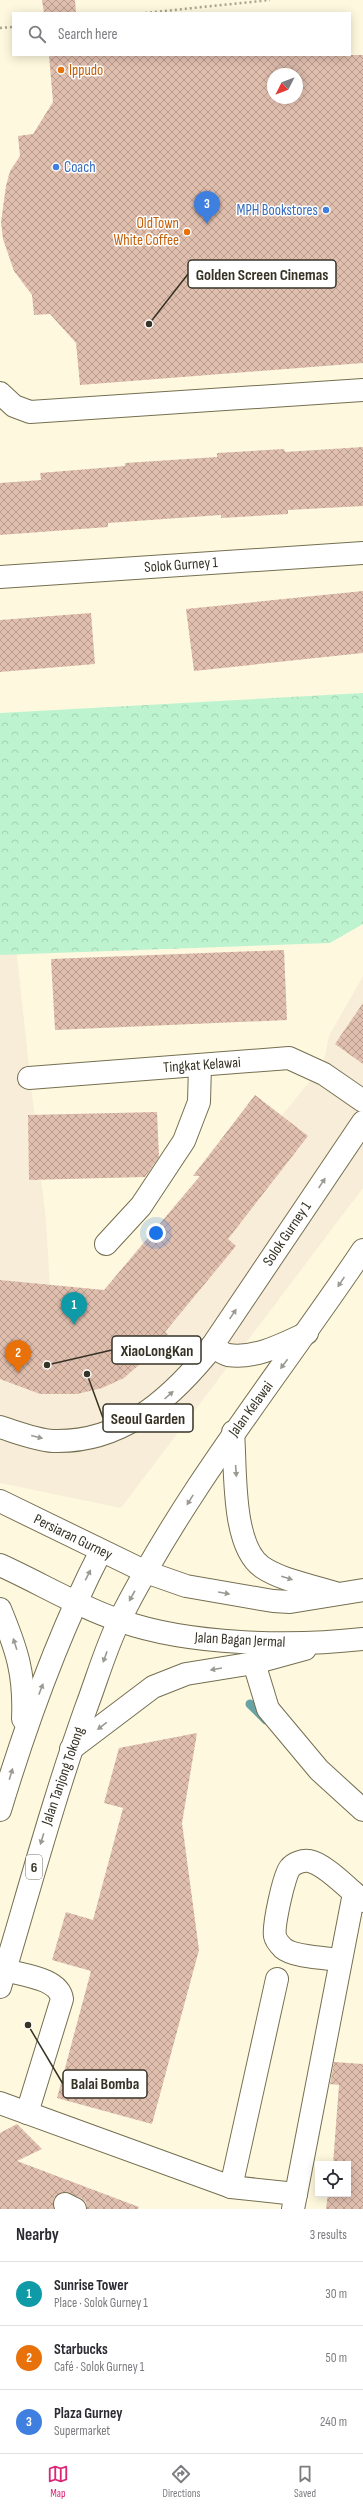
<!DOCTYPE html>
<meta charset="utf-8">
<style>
body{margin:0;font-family:"Sofia Sans Condensed",sans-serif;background:#f2f2f3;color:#2b2b33}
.controls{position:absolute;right:12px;bottom:12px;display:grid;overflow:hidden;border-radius:0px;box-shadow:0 2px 10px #0003}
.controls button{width:36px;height:36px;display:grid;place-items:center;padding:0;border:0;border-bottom:1px solid #e1e1e2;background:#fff;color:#2b2b33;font:20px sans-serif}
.compass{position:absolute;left:267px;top:68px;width:36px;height:36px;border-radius:50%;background:#fff;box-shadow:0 2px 10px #0003;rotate:228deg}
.you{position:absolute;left:156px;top:1233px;width:14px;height:14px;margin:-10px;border:3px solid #fff;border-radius:50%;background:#1a73e8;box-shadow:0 0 0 6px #1a73e833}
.badge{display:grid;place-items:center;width:26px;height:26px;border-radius:50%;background:#db2777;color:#fff;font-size:13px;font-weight:700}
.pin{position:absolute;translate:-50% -33px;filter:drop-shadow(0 1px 2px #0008)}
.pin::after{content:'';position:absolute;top:21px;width:14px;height:12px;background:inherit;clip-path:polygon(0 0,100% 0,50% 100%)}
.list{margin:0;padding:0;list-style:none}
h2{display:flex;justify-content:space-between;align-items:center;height:52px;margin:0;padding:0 16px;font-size:17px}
h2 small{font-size:13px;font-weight:400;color:#7c7c81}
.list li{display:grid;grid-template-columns:26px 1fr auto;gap:12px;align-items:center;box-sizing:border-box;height:64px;padding:0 16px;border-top:1px solid #e1e1e2}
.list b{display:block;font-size:15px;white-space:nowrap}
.list p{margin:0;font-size:13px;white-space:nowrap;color:#7c7c81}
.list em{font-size:13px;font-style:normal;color:#7c7c81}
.icon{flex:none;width:22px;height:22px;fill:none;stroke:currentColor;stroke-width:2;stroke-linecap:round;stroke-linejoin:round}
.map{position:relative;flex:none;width:363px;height:2209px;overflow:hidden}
.search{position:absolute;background:#fff;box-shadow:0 2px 10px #0003;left:12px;right:12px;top:12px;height:44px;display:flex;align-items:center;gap:10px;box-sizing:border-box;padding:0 14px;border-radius:0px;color:#7c7c81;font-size:15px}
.sheet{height:244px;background:#fff}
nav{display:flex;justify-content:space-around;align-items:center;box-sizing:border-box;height:56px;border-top:1px solid #e1e1e2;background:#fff;font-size:11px;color:#7c7c81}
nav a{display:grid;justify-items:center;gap:2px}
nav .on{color:#db2777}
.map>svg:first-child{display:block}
.commercial{fill:#f8edd8}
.forest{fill:url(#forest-crowns)}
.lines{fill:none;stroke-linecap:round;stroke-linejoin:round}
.stream{stroke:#68a4a4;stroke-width:9}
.building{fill:url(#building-cross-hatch);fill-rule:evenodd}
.minor-casing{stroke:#756f51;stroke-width:24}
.major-casing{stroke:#756f51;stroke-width:24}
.path{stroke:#a7a38e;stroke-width:2.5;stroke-dasharray:2 3;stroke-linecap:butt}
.minor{stroke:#fff;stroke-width:22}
.major{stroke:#fff;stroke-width:22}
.oneway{fill:#9a9992}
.food-dot{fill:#e8710a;stroke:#fff;stroke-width:1.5}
.shop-dot{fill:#3f7fe0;stroke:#fff;stroke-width:1.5}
.labels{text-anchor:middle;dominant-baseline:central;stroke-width:3;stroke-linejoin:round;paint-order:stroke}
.shield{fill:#fff;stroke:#727067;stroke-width:1}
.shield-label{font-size:14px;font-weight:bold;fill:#363326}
.food-label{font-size:15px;fill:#c56008;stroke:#fff;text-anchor:start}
.shop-label{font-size:15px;fill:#366cbe;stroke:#fff;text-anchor:start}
.street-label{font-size:15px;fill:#363326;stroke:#fff}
.leader{fill:none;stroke:#363326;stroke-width:1.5}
.callout-dot{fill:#363326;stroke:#fff;stroke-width:1.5}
.callout{fill:#fff;stroke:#363326;stroke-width:1.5}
.callout-label{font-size:16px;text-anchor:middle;font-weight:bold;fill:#363326}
</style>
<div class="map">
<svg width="363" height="2209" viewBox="0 0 363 2209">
<defs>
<pattern id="forest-crowns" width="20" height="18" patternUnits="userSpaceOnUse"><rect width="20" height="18" fill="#bef3d0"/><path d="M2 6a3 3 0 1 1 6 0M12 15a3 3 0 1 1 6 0" fill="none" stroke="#a4d1b2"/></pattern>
<pattern id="building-cross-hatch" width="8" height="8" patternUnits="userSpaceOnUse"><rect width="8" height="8" fill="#e1bfaf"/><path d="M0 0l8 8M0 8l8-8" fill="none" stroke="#b79c8e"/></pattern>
</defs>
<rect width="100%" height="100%" fill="#fef9de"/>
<path class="commercial" d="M 0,802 L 46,1221 L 50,1288 L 120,1314 L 323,1065 L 329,1036 L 363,976 L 363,1188 L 121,1508 L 0,1483 Z"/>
<path class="forest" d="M 363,693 L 363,924 L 330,943 L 0,955 L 0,713 Z"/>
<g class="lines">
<path class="stream" d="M 250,1704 L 266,1720"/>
</g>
<g class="building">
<path d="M 42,0 L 75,0 L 76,13 L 44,13 Z"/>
<path d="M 49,55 L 363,55 L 363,363 L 80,385 L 76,343 L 50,314 L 34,315 L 32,295 L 14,271 L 3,239 L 1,222 L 6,186 L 10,171 L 20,156 L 18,136 L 33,134 L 53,102 ZM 273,74 L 297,74 L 297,98 L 273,98 Z"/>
<path d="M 363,447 L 363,506 L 288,510 L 288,514 L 221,518 L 221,515 L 108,523 L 108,527 L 0,535 L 0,483 L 41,480 L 40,473 L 125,466 L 125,463 L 217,457 L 217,453 L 284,449 L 285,452 Z"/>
<path d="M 363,591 L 363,653 L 194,671 L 186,609 Z"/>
<path d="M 91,613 L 95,664 L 0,672 L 0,620 Z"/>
<path d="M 284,950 L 287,1020 L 55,1030 L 51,959 Z"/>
<path d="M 363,1003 L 363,1064 L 335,1044 Z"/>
<path d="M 255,1095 L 308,1136 L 228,1239 L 236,1246 L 165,1332 L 168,1334 L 149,1356 L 124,1378 L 102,1388 L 77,1394 L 40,1394 L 0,1379 L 0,1280 L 104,1290 L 200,1176 L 193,1176 Z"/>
<path d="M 157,1112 L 159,1157 L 145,1177 L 29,1180 L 28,1115 Z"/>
<path d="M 197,1733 L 182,1823 L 199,1950 L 152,2124 L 57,2098 L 91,1971 L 52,1960 L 66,1912 L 93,1920 L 123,1808 L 104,1803 L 119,1748 Z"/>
<path d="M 334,2062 L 363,2064 L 363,2209 L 326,2209 L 328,2194 L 348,2194 L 348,2164 L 333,2164 L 339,2085 L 330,2084 Z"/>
<path d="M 17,2124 L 42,2149 L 17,2161 L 139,2207 L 138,2209 L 87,2209 L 86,2202 L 81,2198 L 65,2192 L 54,2198 L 54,2209 L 0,2209 L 0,2133 Z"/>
</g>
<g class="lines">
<g class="minor-casing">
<g id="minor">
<path d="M 0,393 L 14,406 L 30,412 L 363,390"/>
<path d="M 0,577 L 363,553"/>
<path d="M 29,1078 L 289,1058 L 324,1074 L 363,1101"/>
<path d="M 106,1244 L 141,1206 L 184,1141 L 199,1102 L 200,1065"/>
<path d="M 212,1346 C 217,1349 223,1354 228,1355 C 256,1359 283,1344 307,1333"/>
<path d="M 0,1427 C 16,1432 36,1440 53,1441 C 119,1443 166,1403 206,1355 L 363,1122"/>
<path d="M 254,1663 L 268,1709 L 319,1770 L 363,1810"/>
<path d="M 340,1960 C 326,1958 293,1957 283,1948 C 280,1945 276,1941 275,1936 C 273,1926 284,1875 290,1868 C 294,1863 303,1860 309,1861 C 324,1863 351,1891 363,1901"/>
<path d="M 5,1970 C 22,1975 59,1978 62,1999 L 27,2113"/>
<path d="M 0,2103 L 231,2187 L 296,2194 L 293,2209"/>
<path d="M 231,2187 L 277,1979"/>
<path d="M 296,2194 L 354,1893"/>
<path d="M 65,2204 L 75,2209"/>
</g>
</g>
<g class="major-casing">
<g id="major">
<path d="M 233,1432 C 236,1467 231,1545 262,1567 C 283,1581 311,1585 335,1593"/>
<path d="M 0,1501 L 146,1572 L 186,1586 L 273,1601 L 290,1602 L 363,1590"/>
<path d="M 0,1565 C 40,1583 79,1607 121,1621 C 189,1645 291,1647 363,1639"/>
<path d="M 0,1609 C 17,1650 25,1674 23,1719"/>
<path d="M 71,1749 L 153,1687 L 186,1674 L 254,1663 L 305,1649"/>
<path d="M 0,1810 C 27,1721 58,1634 101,1551"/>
<path d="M 0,1987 C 28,1894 53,1800 86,1708 C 97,1679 106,1647 120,1619 C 187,1487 281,1372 363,1250"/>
</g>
</g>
<g class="path">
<path d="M 145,13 L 270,0"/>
<path d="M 0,28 L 13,27"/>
</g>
<use href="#minor" class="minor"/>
<use href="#major" class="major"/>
</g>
<defs><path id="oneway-solid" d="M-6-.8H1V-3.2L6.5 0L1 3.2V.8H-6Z"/></defs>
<g class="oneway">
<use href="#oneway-solid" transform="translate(322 1183) rotate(-56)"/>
<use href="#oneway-solid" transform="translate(341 1282) rotate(124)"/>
<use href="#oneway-solid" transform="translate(233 1314) rotate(-56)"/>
<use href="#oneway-solid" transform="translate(284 1364) rotate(127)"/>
<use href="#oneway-solid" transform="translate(169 1395) rotate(-42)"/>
<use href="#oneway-solid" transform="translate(37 1437) rotate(14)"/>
<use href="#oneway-solid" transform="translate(236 1471) rotate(86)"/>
<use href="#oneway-solid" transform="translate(190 1500) rotate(122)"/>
<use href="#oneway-solid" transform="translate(88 1575) rotate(-63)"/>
<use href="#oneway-solid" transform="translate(287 1578) rotate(17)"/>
<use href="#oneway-solid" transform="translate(224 1593) rotate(10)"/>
<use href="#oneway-solid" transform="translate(132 1596) rotate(119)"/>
<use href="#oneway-solid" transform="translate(15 1644) rotate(-108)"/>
<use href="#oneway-solid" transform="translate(105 1657) rotate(110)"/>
<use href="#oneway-solid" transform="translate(216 1669) rotate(170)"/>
<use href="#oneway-solid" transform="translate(41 1689) rotate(-69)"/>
<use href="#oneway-solid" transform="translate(102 1726) rotate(142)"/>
<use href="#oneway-solid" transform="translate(11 1774) rotate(-73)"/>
<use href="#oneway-solid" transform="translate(42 1839) rotate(107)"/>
</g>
<g class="food-dot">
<circle cx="61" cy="70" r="4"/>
<circle cx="187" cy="232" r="4"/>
</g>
<g class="shop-dot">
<circle cx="56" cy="167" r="4"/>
<circle cx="326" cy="210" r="4"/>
</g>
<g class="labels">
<rect class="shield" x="26" y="1855" width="16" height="24" rx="3"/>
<g class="shield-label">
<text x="34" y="1867">6</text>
</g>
<g class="food-label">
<text x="69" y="70">Ippudo</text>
<text x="179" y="223" text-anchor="end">OldTown<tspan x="179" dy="17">White Coffee</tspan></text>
</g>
<g class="shop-label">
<text x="64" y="167">Coach</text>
<text x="318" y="210" text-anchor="end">MPH Bookstores</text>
</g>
<g class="street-label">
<text transform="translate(181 565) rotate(-4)">Solok Gurney 1</text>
<text transform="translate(202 1065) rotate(-4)">Tingkat Kelawai</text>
<text transform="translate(287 1234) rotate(-56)">Solok Gurney 1</text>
<text transform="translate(251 1409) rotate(-54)">Jalan Kelawai</text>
<text transform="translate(73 1537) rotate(26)">Persiaran Gurney</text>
<text transform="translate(240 1640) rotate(3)">Jalan Bagan Jermal</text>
<text transform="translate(63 1776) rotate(-71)">Jalan Tanjong Tokong</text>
</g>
</g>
<path class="leader" d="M149 324L188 274M47 1365L112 1350M87 1374L103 1418M28 2025L63 2084"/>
<g class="callout-dot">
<circle cx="149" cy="324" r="4"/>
<circle cx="47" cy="1365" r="4"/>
<circle cx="87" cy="1374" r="4"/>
<circle cx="28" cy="2025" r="4"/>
</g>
<g class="callout">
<rect x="188" y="260" width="148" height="28" rx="4"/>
<rect x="112" y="1336" width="89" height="28" rx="4"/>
<rect x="103" y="1404" width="90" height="28" rx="4"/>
<rect x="63" y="2070" width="84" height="28" rx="4"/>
</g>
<g class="callout-label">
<text x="262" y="280">Golden Screen Cinemas</text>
<text x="157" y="1356">XiaoLongKan</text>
<text x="148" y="1424">Seoul Garden</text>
<text x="105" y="2089">Balai Bomba</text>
</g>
</svg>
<div class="controls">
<button><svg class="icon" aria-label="locate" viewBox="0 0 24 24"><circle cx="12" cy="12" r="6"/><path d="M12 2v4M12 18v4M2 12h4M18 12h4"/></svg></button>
</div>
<svg class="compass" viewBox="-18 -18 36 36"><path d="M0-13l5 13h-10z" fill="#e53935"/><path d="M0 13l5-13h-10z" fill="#7c7c81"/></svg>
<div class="you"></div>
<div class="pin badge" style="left:74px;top:1325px;background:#0f9aa8">1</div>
<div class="pin badge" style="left:18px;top:1373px;background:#e8710a">2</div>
<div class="pin badge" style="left:207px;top:224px;background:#3f7fe0">3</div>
<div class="search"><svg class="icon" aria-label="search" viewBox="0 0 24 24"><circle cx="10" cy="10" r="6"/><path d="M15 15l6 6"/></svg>Search here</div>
</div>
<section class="sheet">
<h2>Nearby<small>3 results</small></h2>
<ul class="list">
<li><span class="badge" style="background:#0f9aa8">1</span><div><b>Sunrise Tower</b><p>Place · Solok Gurney 1</p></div><em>30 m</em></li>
<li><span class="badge" style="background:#e8710a">2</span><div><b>Starbucks</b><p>Café · Solok Gurney 1</p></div><em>50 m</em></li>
<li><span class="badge" style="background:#3f7fe0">3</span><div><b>Plaza Gurney</b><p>Supermarket</p></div><em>240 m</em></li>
</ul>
</section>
<nav>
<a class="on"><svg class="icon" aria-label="map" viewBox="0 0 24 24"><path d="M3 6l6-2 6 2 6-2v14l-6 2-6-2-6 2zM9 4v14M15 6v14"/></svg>Map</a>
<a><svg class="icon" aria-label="directions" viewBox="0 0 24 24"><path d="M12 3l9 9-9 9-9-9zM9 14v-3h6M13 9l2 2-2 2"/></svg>Directions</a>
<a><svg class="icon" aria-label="saved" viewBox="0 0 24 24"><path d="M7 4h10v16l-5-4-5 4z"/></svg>Saved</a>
</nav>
